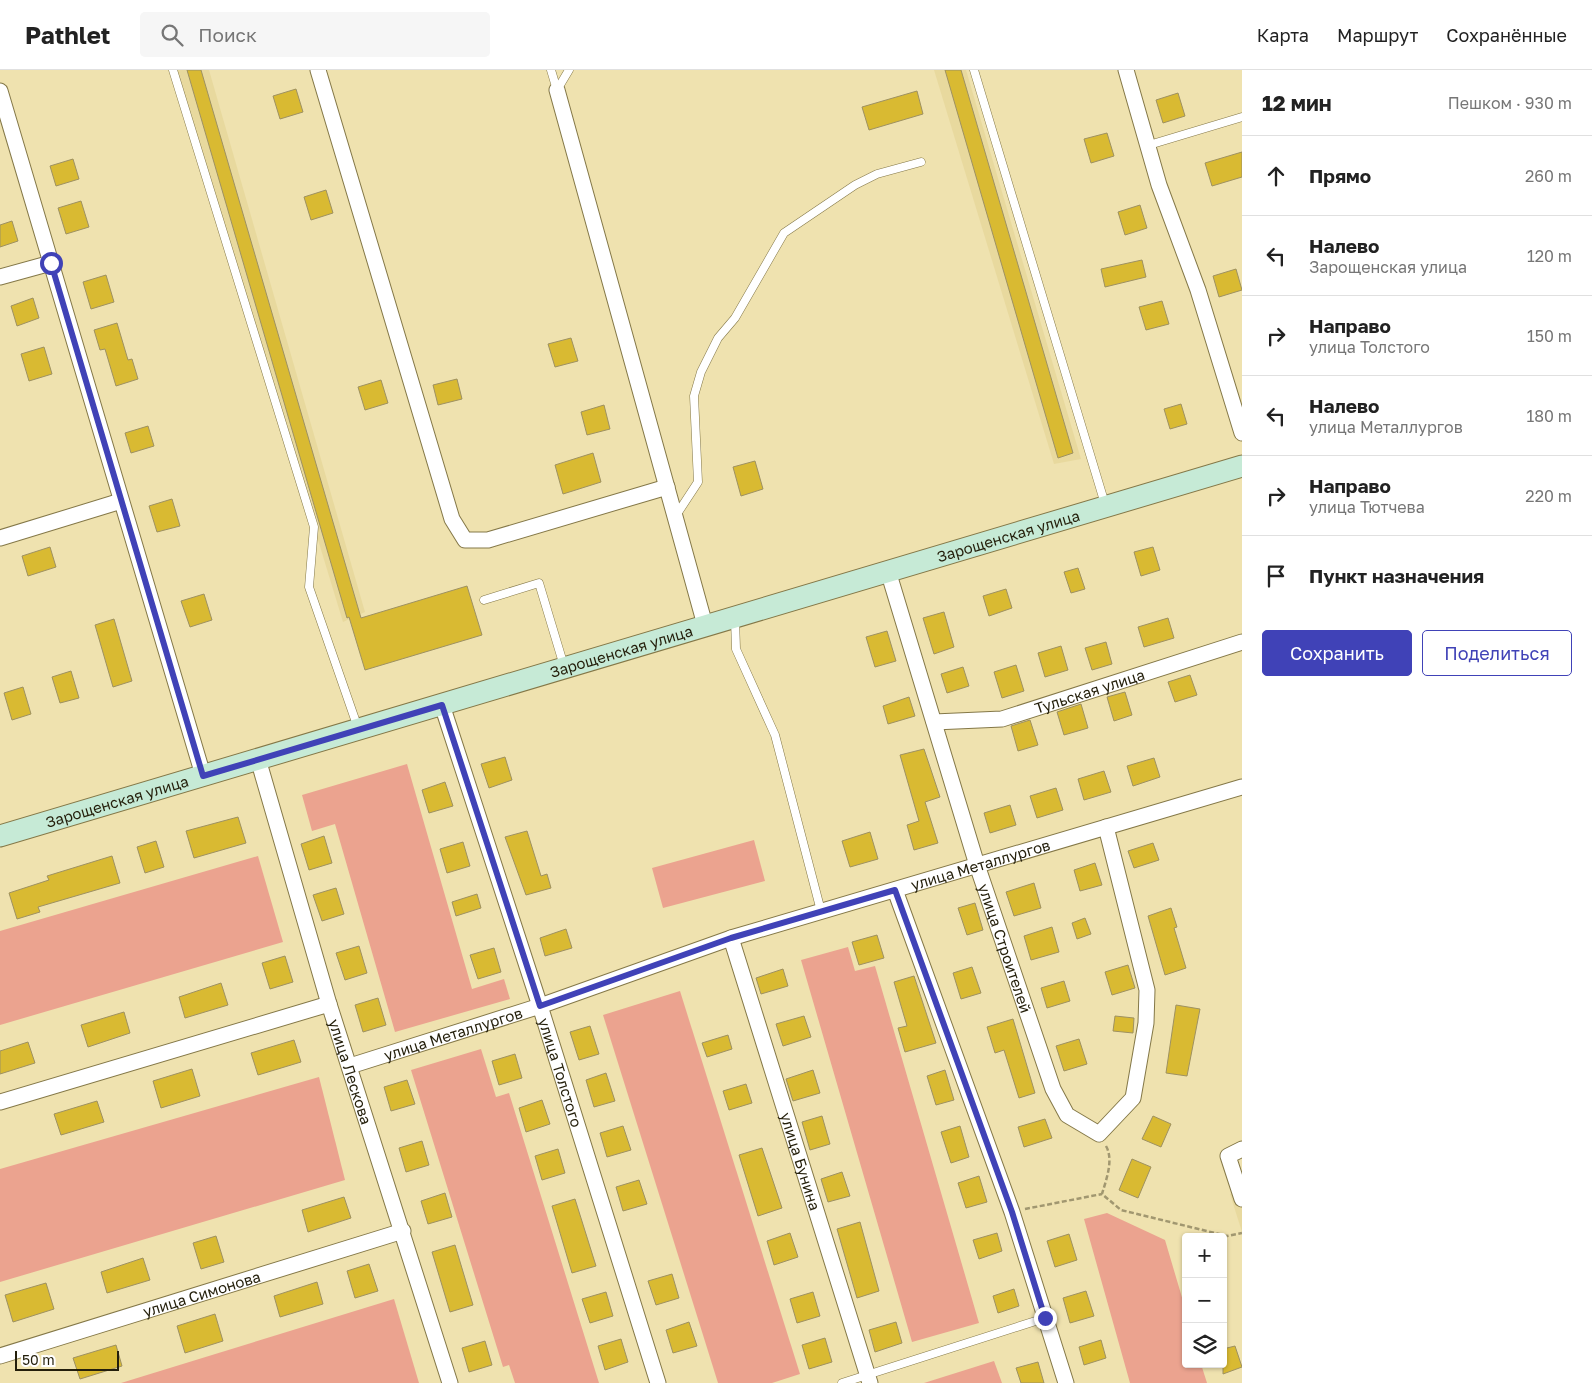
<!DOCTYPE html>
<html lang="ru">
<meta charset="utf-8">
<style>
body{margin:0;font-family:"Golos Text",sans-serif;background:#f6f6f6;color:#222}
.controls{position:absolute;right:15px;bottom:15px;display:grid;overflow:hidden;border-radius:5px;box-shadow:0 1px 4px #0004}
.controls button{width:45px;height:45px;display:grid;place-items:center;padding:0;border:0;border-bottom:1px solid #e0e0e0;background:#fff;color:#222;font:25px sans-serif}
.scale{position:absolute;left:15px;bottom:12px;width:104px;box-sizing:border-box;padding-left:5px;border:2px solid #241f0b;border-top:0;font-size:14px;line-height:18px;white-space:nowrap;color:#241f0b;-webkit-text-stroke:4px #fff;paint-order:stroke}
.stop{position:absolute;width:15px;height:15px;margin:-11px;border:4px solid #4042b7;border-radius:50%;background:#fff}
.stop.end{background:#4042b7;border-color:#fff;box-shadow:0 1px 5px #0008}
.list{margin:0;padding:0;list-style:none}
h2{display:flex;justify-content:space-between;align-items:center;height:65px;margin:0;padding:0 20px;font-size:21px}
h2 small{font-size:16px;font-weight:400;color:#767676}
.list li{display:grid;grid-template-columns:32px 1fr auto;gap:15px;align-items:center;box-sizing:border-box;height:80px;padding:0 20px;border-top:1px solid #e0e0e0}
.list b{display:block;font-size:19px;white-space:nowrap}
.list p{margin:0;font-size:16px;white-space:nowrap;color:#767676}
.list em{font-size:16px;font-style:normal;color:#767676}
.actions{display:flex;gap:10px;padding:15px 20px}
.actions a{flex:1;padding:11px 0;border:1px solid #4042b7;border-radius:5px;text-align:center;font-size:18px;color:#4042b7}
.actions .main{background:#4042b7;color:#fff}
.icon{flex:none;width:28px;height:28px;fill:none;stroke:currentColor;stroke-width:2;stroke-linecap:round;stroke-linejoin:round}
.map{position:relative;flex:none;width:1242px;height:1313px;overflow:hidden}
header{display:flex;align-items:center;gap:30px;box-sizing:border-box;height:70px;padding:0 25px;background:#fff;border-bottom:1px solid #e0e0e0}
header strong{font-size:24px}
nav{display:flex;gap:28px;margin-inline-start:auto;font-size:18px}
.search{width:350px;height:45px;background:#f6f6f6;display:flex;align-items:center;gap:12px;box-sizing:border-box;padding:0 18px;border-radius:5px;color:#767676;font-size:19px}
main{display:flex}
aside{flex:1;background:#fff}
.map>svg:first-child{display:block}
.built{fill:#e8d99e}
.green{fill:#eba38f}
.building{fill:#d9ba32;stroke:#9e9161}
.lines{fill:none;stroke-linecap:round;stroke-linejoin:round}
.lane-casing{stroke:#847848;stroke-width:9}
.street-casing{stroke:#847848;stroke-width:17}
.secondary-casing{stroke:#847848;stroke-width:23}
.path{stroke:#a19770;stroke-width:2.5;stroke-dasharray:5 2.5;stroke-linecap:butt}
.lane{stroke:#fff;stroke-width:8}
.street{stroke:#fff;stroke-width:15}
.secondary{stroke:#c6ead6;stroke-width:21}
.route{stroke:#4042b7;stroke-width:6}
.labels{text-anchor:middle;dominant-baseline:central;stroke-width:4;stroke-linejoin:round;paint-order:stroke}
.street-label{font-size:15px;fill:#241f0b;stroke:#fff}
</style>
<header>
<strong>Pathlet</strong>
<div class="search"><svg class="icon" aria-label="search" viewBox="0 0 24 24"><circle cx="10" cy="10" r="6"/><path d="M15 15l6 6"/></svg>Поиск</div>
<nav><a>Карта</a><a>Маршрут</a><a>Сохранённые</a></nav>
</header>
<main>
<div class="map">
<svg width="1242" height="1313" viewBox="0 0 1242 1313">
<rect width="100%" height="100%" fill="#efe2af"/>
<g class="built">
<path d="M 175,0 L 209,0 L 365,542 L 343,552 Z"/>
<path d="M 934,0 L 966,0 L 1081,389 L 1054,394 Z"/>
<path d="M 1242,1119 L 1242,1162 L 1230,1124 Z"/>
</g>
<g class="green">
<path d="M 407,694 L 472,919 L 504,909 L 510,929 L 395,962 L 335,754 L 312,761 L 302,725 Z"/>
<path d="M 754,770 L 765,811 L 663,838 L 652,798 Z"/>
<path d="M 258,786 L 283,872 L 0,955 L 0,861 Z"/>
<path d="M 848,877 L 855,901 L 875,896 L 979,1253 L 912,1272 L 801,890 Z"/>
<path d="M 680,921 L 800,1304 L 772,1313 L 718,1313 L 603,945 Z"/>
<path d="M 481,979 L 496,1027 L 509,1023 L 599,1313 L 515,1313 L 509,1295 L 503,1297 L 411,1000 Z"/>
<path d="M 319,1007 L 345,1110 L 0,1212 L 0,1099 Z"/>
<path d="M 1107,1143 L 1165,1170 L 1186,1241 L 1186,1294 L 1201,1294 L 1207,1313 L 1130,1313 L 1084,1149 Z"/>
<path d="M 394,1229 L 419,1313 L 121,1313 Z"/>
<path d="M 994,1291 L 1002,1313 L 924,1313 Z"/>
</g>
<g class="building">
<path d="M 187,0 L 201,0 L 361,548 L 467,516 L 482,565 L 365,600 L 349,547 L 347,548 Z"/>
<path d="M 945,0 L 961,0 L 1073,383 L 1058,388 Z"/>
<path d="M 296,19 L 303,42 L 280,49 L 273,26 Z"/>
<path d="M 917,21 L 923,44 L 869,60 L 862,37 Z"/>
<path d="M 1178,23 L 1185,46 L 1163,53 L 1156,30 Z"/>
<path d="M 1107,63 L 1114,86 L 1091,93 L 1084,69 Z"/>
<path d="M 1242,82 L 1242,107 L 1212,116 L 1205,93 Z"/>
<path d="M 73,89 L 79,109 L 56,116 L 50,96 Z"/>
<path d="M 326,120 L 333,143 L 311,150 L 304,127 Z"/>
<path d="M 81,131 L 89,157 L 66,164 L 58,138 Z"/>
<path d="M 1140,135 L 1147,158 L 1125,165 L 1118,142 Z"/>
<path d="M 12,151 L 18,171 L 0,177 L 0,155 Z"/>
<path d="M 1142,190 L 1146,207 L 1105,217 L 1101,199 Z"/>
<path d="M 1236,199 L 1242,220 L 1219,227 L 1213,206 Z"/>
<path d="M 106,205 L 114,232 L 91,239 L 83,212 Z"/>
<path d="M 33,228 L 39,248 L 17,256 L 11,236 Z"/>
<path d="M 1162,231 L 1169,254 L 1146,260 L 1139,237 Z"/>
<path d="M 117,253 L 128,290 L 132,289 L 138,309 L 116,316 L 105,279 L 100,280 L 94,260 Z"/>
<path d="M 571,268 L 578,291 L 555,297 L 548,274 Z"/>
<path d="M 44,277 L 52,304 L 29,311 L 21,284 Z"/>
<path d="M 457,309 L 462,329 L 438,335 L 433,315 Z"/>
<path d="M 381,310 L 388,333 L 365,340 L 358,317 Z"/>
<path d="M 1181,334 L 1187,354 L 1170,359 L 1164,339 Z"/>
<path d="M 604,335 L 610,359 L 587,365 L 581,342 Z"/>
<path d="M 148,356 L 154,376 L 131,383 L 125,363 Z"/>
<path d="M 593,383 L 601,412 L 563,424 L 555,395 Z"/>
<path d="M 755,391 L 763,419 L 741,426 L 733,397 Z"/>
<path d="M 172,429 L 180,456 L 157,462 L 149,436 Z"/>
<path d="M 50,477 L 56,497 L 28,506 L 22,486 Z"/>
<path d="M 1153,477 L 1160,500 L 1141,506 L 1134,482 Z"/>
<path d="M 1078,498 L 1085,519 L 1071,523 L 1064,502 Z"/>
<path d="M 1006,519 L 1012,538 L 989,546 L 983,526 Z"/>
<path d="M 204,524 L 212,550 L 190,557 L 181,531 Z"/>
<path d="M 944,542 L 954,577 L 934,584 L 923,548 Z"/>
<path d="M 1168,548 L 1174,568 L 1144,577 L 1138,557 Z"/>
<path d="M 114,549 L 132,611 L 113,617 L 95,555 Z"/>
<path d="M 887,561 L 896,591 L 875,597 L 866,567 Z"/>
<path d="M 1106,572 L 1112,594 L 1092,600 L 1085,578 Z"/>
<path d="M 1061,576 L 1068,600 L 1045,607 L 1038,583 Z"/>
<path d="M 1016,595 L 1024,621 L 1002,628 L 994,602 Z"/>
<path d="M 963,597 L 969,616 L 947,623 L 941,604 Z"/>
<path d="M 71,601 L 79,628 L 60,633 L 52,607 Z"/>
<path d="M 1190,605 L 1197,625 L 1175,632 L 1168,612 Z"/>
<path d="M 23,617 L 31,644 L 12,650 L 4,623 Z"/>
<path d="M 1125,622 L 1132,645 L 1114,651 L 1107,627 Z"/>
<path d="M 909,627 L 915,646 L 888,654 L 883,636 Z"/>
<path d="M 1081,634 L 1088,658 L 1064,665 L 1057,642 Z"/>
<path d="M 1030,650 L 1038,675 L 1018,681 L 1011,656 Z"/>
<path d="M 924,679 L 940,727 L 925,732 L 938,773 L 914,780 L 907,755 L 919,751 L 900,685 Z"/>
<path d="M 505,687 L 512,710 L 489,718 L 481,694 Z"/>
<path d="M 1154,688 L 1160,707 L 1133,716 L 1127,696 Z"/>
<path d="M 1104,701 L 1111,722 L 1084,730 L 1078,709 Z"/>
<path d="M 445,712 L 453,736 L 429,743 L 422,720 Z"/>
<path d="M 1056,718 L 1063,740 L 1037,748 L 1030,726 Z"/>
<path d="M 1010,735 L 1016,755 L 990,763 L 984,743 Z"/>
<path d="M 238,747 L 246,773 L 194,788 L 186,761 Z"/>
<path d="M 527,761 L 541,806 L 547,804 L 551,818 L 526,825 L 505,767 Z"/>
<path d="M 870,762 L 878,789 L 850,797 L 842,771 Z"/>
<path d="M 324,766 L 332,793 L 309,800 L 301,774 Z"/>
<path d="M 156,771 L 164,797 L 145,803 L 137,777 Z"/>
<path d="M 463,772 L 470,796 L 447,803 L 440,779 Z"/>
<path d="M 1153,773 L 1159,790 L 1134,798 L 1128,781 Z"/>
<path d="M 112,786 L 120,813 L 38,837 L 40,842 L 17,849 L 9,823 L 49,810 L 47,806 Z"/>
<path d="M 1095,793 L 1102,815 L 1080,821 L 1074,800 Z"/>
<path d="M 1034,813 L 1041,838 L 1014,846 L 1006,822 Z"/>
<path d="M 336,818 L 344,844 L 322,851 L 313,825 Z"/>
<path d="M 477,824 L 481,838 L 456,846 L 452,832 Z"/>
<path d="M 975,833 L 983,860 L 967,865 L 958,838 Z"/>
<path d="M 1171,838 L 1177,857 L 1174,858 L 1186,898 L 1165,905 L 1148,846 Z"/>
<path d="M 1085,848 L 1091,864 L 1077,869 L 1072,853 Z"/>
<path d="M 1052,857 L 1059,882 L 1031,890 L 1024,866 Z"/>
<path d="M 566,859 L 572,878 L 545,886 L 540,868 Z"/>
<path d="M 877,865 L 884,888 L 859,895 L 852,872 Z"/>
<path d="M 359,876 L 367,903 L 345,910 L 336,883 Z"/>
<path d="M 494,878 L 501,902 L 478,909 L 470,885 Z"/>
<path d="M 285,886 L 293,912 L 270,919 L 262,893 Z"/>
<path d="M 1128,895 L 1135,918 L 1112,925 L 1105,902 Z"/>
<path d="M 972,897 L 981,923 L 961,929 L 953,903 Z"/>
<path d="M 783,899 L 788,916 L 761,924 L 756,908 Z"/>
<path d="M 914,906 L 936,973 L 905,982 L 898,958 L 907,956 L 894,912 Z"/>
<path d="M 1064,911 L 1070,931 L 1047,938 L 1041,918 Z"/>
<path d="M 221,913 L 228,935 L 185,948 L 179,927 Z"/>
<path d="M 378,928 L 386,955 L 363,962 L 355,935 Z"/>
<path d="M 1176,935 L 1200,939 L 1187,1006 L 1166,1003 Z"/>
<path d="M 124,942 L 130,963 L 88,977 L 81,955 Z"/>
<path d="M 804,946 L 811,967 L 783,976 L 776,954 Z"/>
<path d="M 1115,946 L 1134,948 L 1133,963 L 1113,961 Z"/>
<path d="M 1013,949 L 1035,1023 L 1019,1028 L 1004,980 L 995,983 L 987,957 Z"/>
<path d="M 590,956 L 599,984 L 579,990 L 570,962 Z"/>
<path d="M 728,965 L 732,979 L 707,987 L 702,973 Z"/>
<path d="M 1079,969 L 1087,994 L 1064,1001 L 1056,976 Z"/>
<path d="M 294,970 L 301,992 L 258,1005 L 251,983 Z"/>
<path d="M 28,972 L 35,993 L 0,1004 L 0,981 Z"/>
<path d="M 515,984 L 522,1008 L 499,1015 L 492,991 Z"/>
<path d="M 192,999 L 200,1026 L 161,1038 L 153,1011 Z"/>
<path d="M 813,1000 L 820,1023 L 793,1031 L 786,1009 Z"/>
<path d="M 945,1000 L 954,1030 L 936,1035 L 927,1006 Z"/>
<path d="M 606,1003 L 615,1031 L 594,1037 L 586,1010 Z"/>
<path d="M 407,1010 L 415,1034 L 391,1041 L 384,1017 Z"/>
<path d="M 746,1014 L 752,1033 L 729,1040 L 723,1021 Z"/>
<path d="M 542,1030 L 550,1054 L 526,1062 L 519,1038 Z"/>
<path d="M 97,1031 L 104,1052 L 61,1065 L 54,1044 Z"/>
<path d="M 822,1046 L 830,1074 L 810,1080 L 802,1052 Z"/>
<path d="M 1153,1046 L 1171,1054 L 1161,1077 L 1142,1069 Z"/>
<path d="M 1045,1049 L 1052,1068 L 1024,1077 L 1018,1057 Z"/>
<path d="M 623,1056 L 631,1080 L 607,1087 L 600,1063 Z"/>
<path d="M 960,1056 L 969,1087 L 951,1093 L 941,1062 Z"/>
<path d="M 422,1071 L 429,1095 L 406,1102 L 399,1078 Z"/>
<path d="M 762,1078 L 782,1138 L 758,1146 L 739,1085 Z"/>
<path d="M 558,1079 L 565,1103 L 542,1110 L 535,1086 Z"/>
<path d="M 1132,1089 L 1151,1097 L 1138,1128 L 1119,1120 Z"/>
<path d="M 842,1102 L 850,1126 L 828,1132 L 821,1109 Z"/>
<path d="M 979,1106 L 987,1132 L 966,1138 L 958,1113 Z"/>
<path d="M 639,1110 L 647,1134 L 623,1141 L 616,1117 Z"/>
<path d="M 445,1123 L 452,1147 L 428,1154 L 421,1131 Z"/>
<path d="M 344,1127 L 351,1148 L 308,1162 L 302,1140 Z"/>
<path d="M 575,1129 L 596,1196 L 572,1203 L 552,1136 Z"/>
<path d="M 860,1152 L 879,1221 L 857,1228 L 837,1159 Z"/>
<path d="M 790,1163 L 798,1187 L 774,1195 L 767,1171 Z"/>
<path d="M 997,1163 L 1002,1181 L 979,1189 L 973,1170 Z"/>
<path d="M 1069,1164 L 1077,1190 L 1055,1197 L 1047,1171 Z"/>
<path d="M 216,1166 L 224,1192 L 201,1199 L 193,1173 Z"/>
<path d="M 455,1175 L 473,1235 L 450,1242 L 432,1182 Z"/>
<path d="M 143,1188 L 150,1210 L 107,1223 L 101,1202 Z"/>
<path d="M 369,1194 L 378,1221 L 355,1228 L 347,1201 Z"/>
<path d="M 672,1204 L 679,1228 L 656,1235 L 648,1211 Z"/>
<path d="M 317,1212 L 323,1234 L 280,1247 L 274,1226 Z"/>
<path d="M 46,1213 L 54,1239 L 13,1252 L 5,1225 Z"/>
<path d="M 1014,1219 L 1019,1236 L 998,1243 L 993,1226 Z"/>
<path d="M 1086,1221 L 1094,1246 L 1070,1253 L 1063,1228 Z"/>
<path d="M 606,1222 L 613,1246 L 590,1253 L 582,1229 Z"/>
<path d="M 813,1222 L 820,1246 L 797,1253 L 790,1229 Z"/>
<path d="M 215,1244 L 223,1271 L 185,1283 L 177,1256 Z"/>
<path d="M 689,1252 L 697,1276 L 673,1283 L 666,1260 Z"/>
<path d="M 896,1252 L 902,1273 L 875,1282 L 869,1260 Z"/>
<path d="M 825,1268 L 832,1292 L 809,1299 L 802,1275 Z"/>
<path d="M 621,1269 L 628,1292 L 605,1300 L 598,1276 Z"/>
<path d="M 1101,1270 L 1106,1288 L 1084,1295 L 1079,1277 Z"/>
<path d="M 485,1271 L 492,1295 L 469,1302 L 462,1278 Z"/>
<path d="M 116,1275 L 122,1296 L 80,1309 L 73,1288 Z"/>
<path d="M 1235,1276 L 1242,1297 L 1223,1304 L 1223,1279 Z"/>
<path d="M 1038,1292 L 1044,1313 L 1021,1313 L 1016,1298 Z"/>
</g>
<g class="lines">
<g class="lane-casing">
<g id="lane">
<path d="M 173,0 L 314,457 L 309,517 L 358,658"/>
<path d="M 551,0 L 557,20"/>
<path d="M 974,0 L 1105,434"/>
<path d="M 557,20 L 569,0"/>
<path d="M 1149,75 L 1242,47"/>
<path d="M 675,447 L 698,412 L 694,326 L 701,302 L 718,268 L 735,248 L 784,163 L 855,115 L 877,104 L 921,92"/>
<path d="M 484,530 L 539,513 L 564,596"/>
<path d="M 735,549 L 736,579 L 775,665 L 821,841"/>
<path d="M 842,1313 L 1045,1248"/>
</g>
</g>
<g class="street-casing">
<g id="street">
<path d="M 318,0 L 452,449 L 465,470 L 488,470 L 667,417"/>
<path d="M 1126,0 L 1159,115 L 1198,220 L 1242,363"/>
<path d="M 557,20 L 705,555"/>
<path d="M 0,21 L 203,705"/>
<path d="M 0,207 L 51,193"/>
<path d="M 0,468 L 121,431"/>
<path id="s1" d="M 888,501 L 977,795 L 1053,1019 L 1067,1045 L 1099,1064 L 1133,1028 L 1146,953 L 1147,920 L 1106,757"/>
<path id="s2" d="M 442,635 L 540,936 L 658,1313"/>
<path id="s3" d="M 934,652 L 1002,649 L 1242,572"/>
<path id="s4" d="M 258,689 L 329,934 L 450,1313"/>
<path d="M 895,820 L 1012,1142 L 1066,1313"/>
<path id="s5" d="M 731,868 L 870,1313"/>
<path id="s6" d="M 350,996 L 540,936 L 731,868 L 1242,717"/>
<path d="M 0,1032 L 329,934"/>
<path d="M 1242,1079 L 1228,1086 L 1242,1129"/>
<path id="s7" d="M 0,1286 L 403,1161"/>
</g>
</g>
<g class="secondary-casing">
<g id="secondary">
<path id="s8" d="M 0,766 L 1242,396"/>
</g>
</g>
<g class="path">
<path d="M 1106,1076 C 1114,1090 1106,1110 1102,1124 L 1121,1140 L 1227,1166 L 1242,1163"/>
<path d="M 1025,1139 L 1102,1124"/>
</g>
<use href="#lane" class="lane"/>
<use href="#street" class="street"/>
<use href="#secondary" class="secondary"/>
</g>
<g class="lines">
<path class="route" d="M 51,193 L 203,706 L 442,635 L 540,936 L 731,868 L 895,820 L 1012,1142 L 1045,1248"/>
</g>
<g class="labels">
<g class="street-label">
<text stroke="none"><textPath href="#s8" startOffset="1052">Зарощенская улица</textPath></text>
<text stroke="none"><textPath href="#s8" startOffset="648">Зарощенская улица</textPath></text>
<text stroke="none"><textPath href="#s3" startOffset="160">Тульская улица</textPath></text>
<text stroke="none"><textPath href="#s8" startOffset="122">Зарощенская улица</textPath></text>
<text stroke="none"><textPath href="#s6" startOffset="662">улица Металлургов</textPath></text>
<text stroke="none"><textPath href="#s1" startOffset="395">улица Строителей</textPath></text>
<text stroke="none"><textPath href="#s6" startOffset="108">улица Металлургов</textPath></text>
<text stroke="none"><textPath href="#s4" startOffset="326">улица Лескова</textPath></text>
<text stroke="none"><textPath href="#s2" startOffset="386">улица Толстого</textPath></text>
<text stroke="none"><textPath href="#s5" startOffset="234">улица Бунина</textPath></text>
<text stroke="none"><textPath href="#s7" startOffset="211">улица Симонова</textPath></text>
</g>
</g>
</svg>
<div class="controls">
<button>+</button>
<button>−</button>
<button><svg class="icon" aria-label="layers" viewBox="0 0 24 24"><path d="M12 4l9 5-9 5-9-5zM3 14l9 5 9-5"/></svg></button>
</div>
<div class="scale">50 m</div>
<div class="stop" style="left:51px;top:193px"></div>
<div class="stop end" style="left:1045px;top:1248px"></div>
</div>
<aside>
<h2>12 мин<small>Пешком · 930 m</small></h2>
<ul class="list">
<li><svg class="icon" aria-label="ahead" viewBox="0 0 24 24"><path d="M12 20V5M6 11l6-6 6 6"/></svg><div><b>Прямо</b></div><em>260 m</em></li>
<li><svg class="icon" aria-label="left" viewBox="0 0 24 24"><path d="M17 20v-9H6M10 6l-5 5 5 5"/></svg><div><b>Налево</b><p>Зарощенская улица</p></div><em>120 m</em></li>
<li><svg class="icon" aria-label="right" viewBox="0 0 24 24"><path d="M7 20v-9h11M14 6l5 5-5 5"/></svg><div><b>Направо</b><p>улица Толстого</p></div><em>150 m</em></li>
<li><svg class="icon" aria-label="left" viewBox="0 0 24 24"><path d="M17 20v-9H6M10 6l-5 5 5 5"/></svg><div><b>Налево</b><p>улица Металлургов</p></div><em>180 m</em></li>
<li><svg class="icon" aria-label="right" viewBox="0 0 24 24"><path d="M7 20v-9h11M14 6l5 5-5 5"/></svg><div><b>Направо</b><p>улица Тютчева</p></div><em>220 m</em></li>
<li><svg class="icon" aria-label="arrive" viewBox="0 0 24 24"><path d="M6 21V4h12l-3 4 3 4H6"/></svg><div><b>Пункт назначения</b></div></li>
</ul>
<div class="actions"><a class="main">Сохранить</a><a>Поделиться</a></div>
</aside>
</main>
